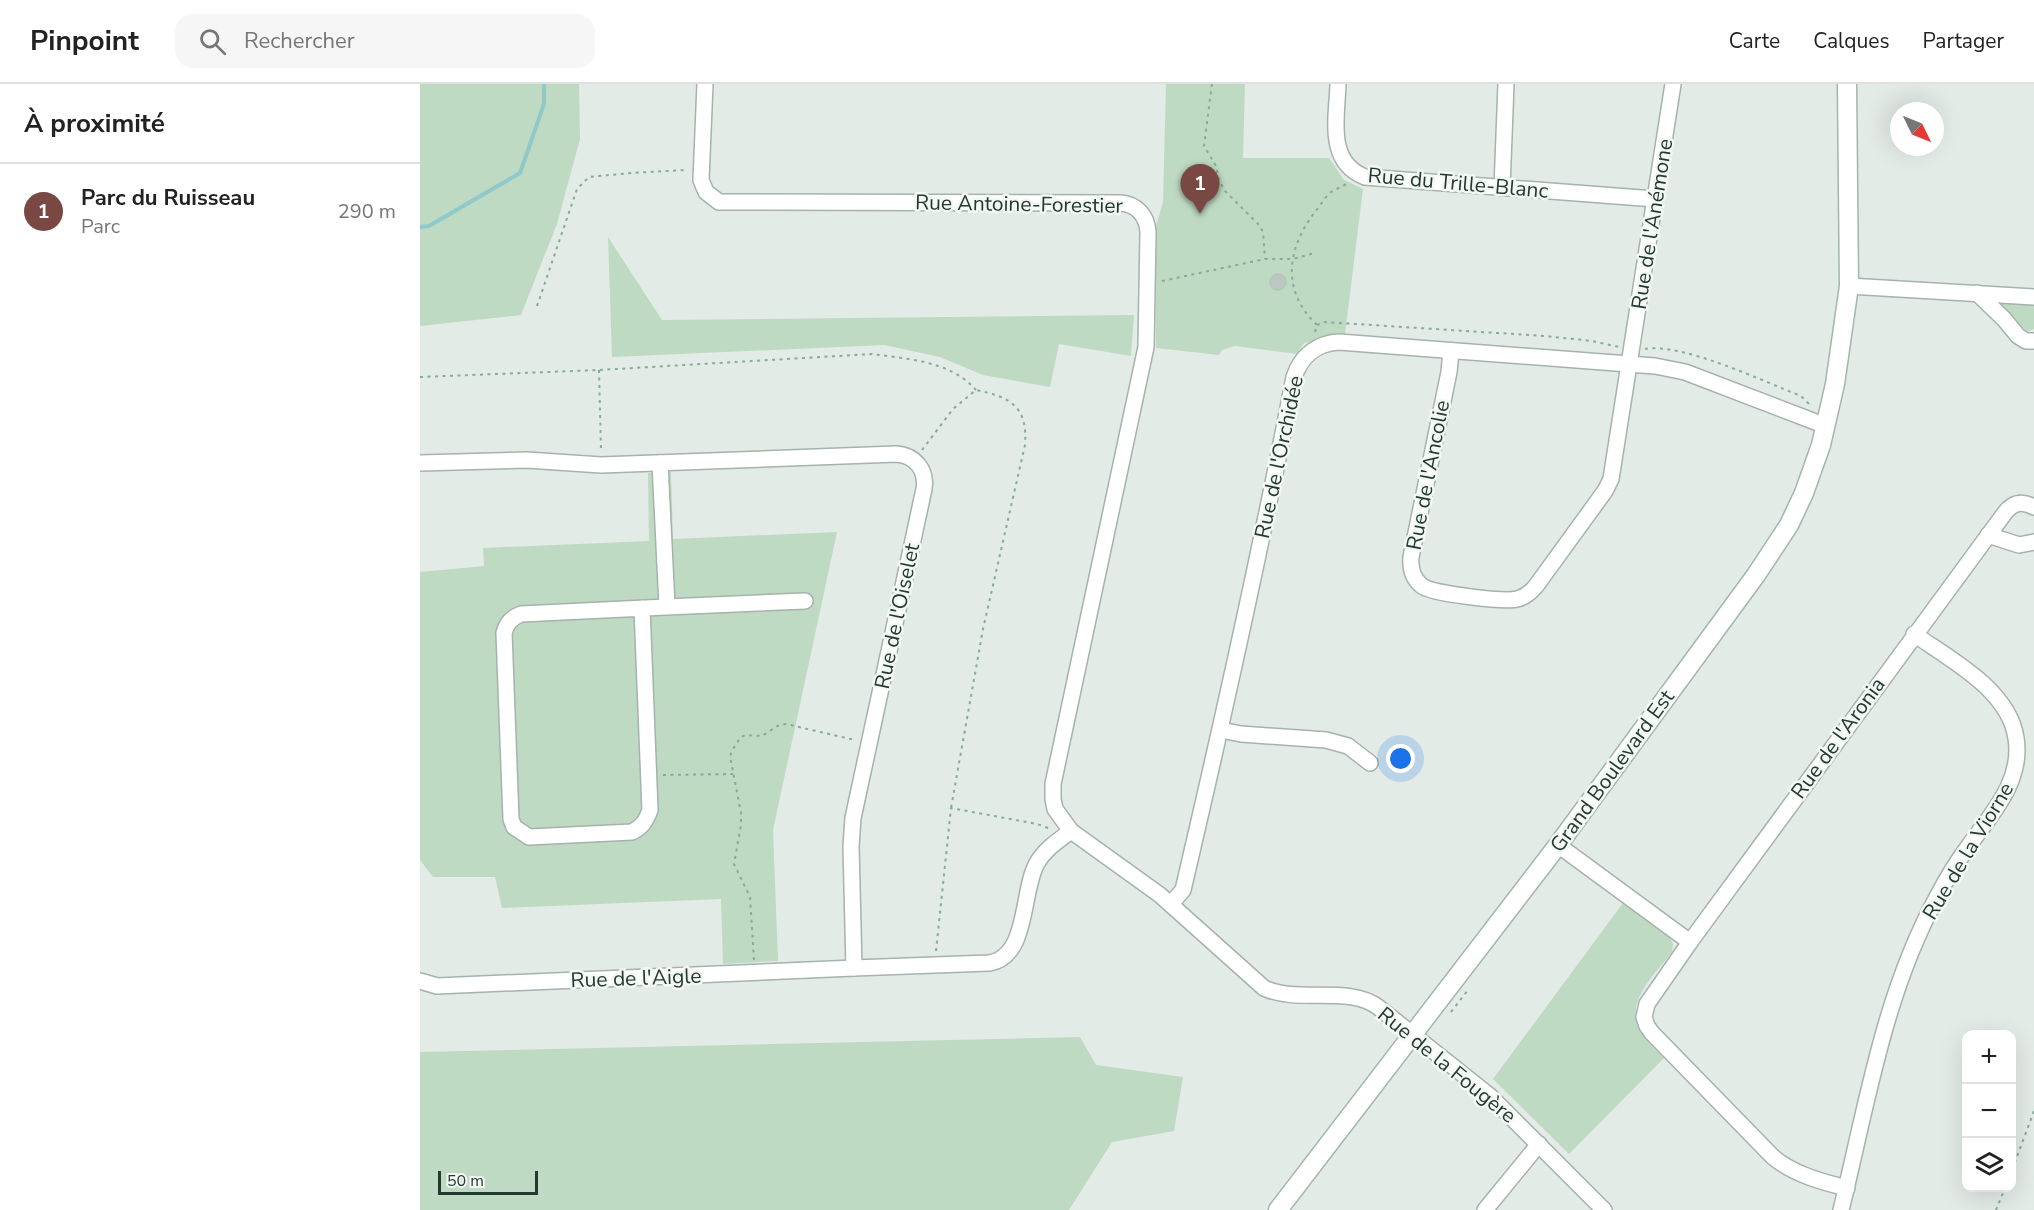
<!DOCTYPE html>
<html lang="fr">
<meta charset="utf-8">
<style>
body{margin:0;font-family:"Nunito Sans",sans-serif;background:#f6f6f6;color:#222}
.controls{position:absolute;right:18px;bottom:18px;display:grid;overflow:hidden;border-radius:12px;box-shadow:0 6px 24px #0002}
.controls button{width:54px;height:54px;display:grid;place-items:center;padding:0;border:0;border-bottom:2px solid #e0e0e0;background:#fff;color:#222;font:30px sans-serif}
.compass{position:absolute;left:1470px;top:18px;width:54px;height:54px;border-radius:50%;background:#fff;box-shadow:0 6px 24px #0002;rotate:133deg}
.scale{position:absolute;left:18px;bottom:15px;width:100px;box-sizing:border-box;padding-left:6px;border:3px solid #243a31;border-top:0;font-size:16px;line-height:21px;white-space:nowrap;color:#243a31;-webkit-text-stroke:4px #f3f8f5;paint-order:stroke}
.you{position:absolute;left:981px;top:675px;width:21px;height:21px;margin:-15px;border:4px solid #fff;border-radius:50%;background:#1a73e8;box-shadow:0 0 0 9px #1a73e833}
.badge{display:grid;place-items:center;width:39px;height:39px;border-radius:50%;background:#794842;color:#fff;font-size:20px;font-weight:700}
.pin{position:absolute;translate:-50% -50px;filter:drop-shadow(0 2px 3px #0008)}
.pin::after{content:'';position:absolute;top:32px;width:21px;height:18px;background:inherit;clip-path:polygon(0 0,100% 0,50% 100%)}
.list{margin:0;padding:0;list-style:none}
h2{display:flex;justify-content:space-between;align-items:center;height:78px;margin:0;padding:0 24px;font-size:26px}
h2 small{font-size:20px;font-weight:400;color:#767676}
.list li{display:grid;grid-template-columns:39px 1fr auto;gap:18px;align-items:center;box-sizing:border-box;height:96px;padding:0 24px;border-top:2px solid #e0e0e0}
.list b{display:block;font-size:22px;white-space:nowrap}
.list p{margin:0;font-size:20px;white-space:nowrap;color:#767676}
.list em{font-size:20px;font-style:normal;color:#767676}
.icon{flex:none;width:33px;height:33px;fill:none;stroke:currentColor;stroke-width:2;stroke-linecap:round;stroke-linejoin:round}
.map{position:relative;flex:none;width:1614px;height:1126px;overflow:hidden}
header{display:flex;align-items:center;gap:36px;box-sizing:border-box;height:84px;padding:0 30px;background:#fff;border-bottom:2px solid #e0e0e0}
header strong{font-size:28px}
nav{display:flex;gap:33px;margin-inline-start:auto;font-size:21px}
.search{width:420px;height:54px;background:#f6f6f6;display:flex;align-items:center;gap:15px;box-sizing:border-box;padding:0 21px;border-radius:18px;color:#767676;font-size:22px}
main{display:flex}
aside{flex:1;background:#fff}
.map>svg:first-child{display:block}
.green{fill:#bedac2}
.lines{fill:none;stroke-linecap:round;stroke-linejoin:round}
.stream{stroke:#90c9ca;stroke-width:4}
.building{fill:#bbc8c2;stroke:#b6c4bc;stroke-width:1.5}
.street-casing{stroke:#a6b2ac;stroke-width:18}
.secondary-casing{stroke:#a2b6ac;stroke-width:21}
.path{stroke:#86ab9b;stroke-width:2;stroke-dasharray:3 4.5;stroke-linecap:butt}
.street{stroke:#fff;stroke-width:15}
.secondary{stroke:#fff;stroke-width:18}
.labels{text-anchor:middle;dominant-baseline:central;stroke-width:5;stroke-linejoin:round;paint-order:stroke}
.street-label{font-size:21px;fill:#243a31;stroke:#f3f8f5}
</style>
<header>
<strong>Pinpoint</strong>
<div class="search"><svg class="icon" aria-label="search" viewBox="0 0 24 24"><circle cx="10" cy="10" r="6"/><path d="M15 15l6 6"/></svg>Rechercher</div>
<nav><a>Carte</a><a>Calques</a><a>Partager</a></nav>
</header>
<main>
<aside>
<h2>À proximité<small></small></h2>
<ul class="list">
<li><span class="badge">1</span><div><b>Parc du Ruisseau</b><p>Parc</p></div><em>290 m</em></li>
</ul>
</aside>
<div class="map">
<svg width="1614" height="1126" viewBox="0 0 1614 1126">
<rect width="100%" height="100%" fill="#e3ebe6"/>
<g class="green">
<path d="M 0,0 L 159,0 L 160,55 L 137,140 L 101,231 L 0,242 Z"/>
<path d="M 746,0 L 825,0 L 823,74 L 909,74 L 924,96 L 943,105 L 925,250 L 884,259 L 877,270 L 815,262 L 802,266 L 799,271 L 736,264 L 736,142 L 743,118 Z"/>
<path d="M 188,153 L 242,236 L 714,231 L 711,272 L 639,260 L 630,303 L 563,291 L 520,273 L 464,261 L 192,273 Z"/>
<path d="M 1579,216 L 1614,221 L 1614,245 L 1609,247 L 1604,245 L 1589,229 L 1578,219 Z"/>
<path d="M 251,388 L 253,455 L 417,448 L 353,746 L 358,877 L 303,880 L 301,815 L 82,824 L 75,793 L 13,793 L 0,776 L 0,488 L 64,482 L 63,464 L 229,457 L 228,389 Z"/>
<path d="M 1203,819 L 1249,852 L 1253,860 L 1252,868 C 1236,889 1205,917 1219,945 C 1225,956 1235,965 1244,974 L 1149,1070 L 1073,995 Z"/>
<path d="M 660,953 L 676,981 L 763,993 L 754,1047 L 692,1058 L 649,1126 L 0,1126 L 0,968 Z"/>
</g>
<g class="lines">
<path class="stream" d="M 0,143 L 9,142 L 100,89 L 124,20 L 124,0"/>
</g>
<circle class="building" cx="858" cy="198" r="8"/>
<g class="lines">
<g class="street-casing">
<g id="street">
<path d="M 285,0 L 281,96 L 286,108 L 299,118 L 700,119 C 717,120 727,132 728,148 L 726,263 L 633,700 L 633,715 L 635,725 L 651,747 L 740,811 L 844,904 C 878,920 928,901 958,923 L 1070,1012 L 1184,1126"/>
<path d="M 918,0 C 917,33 906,78 945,93 L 1235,115"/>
<path d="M 1082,104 L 1086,0"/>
<path d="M 1429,202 L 1614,213"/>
<path d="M 1557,209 L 1584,235 L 1598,252 L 1606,257 L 1614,257"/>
<path d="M 1031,267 L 1029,288 L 991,473 C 990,485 993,495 1002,502 C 1012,510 1085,518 1097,515 C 1106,513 1111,508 1116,502 L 1185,407 L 1191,395 L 1253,0"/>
<path d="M 0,379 L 107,376 L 181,381 L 476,370 C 495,371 507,386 504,405 L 433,734 L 431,762 L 434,884 L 569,879 C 609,873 601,807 617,779 C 625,765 639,756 651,747"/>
<path d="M 240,379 L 247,522"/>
<path d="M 1568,451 L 1599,461 L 1614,458"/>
<path d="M 222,524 L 230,726 C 226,737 222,743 212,748 L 109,753 L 94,743 L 91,735 L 84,549 C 87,539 91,534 101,530 C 196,525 290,521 385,517"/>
<path d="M 801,646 L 821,650 L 906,656 L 928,662 L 950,679"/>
<path d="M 1138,761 L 1270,858"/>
<path d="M 751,820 L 763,806 C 803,635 841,465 874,293 C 881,272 897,259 919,258 L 1235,282 L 1265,288 L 1406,342"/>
<path d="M 0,897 L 17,902 L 434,884"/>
<path d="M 1427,1104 C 1402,1098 1373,1090 1353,1073 L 1232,949 L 1227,942 L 1224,933 L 1227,920 L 1270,858 L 1584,430 C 1592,419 1601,416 1614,423"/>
<path d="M 1065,1126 L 1119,1060"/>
<path d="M 1421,1126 C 1447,1020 1464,910 1517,813 C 1526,796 1536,779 1548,763 C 1571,730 1603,698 1596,654 C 1589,606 1531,576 1494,550"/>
</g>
</g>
<g class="secondary-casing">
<path id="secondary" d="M 858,1126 L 1138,761 L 1336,491 L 1369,441 L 1384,409 L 1401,361 L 1415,300 L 1429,202 L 1427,0"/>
</g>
<g class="path">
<path d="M 792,0 L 784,62 L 796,82 L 799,96 L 805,107 L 840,142 L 843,148 L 845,175"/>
<path d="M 742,197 L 845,175 L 873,175 L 895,169"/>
<path d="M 117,222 L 157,105 L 169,93 L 211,89 L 266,86"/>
<path d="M 897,241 L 904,238 L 1125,252 L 1172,257 L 1199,263"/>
<path d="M 895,248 L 897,241 C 859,205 868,161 898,124 C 902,119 905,113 910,109 C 914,105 921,104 926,100"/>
<path d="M 1225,265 C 1261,258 1345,298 1381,312 L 1390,321"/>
<path d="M 179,286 L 181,367"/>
<path d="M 0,293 L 179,286 L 452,270 C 488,275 531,277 556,306"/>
<path d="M 502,366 L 533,325 L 556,306 C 591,313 608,323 605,361 L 563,545 L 531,724"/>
<path d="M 243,691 L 313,690"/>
<path d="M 516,867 L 531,724 L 617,740 L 631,745"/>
<path d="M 334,876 L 330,813 L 314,780 L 321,741 L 321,729 L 310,672 L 313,665 L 321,653 L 326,651 L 342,652 L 359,641 L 366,640 L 435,656"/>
<path d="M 1031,928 L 1048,906"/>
<path d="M 1592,1086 L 1614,1027"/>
<path d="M 1576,1126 L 1585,1104"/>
</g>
<use href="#street" class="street"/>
<use href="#secondary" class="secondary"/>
</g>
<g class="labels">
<g class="street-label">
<text transform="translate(1038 99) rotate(5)">Rue du Trille-Blanc</text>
<text transform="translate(599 120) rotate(1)">Rue Antoine-Forestier</text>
<text transform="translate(1232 140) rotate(-81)">Rue de l'Anémone</text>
<text transform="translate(859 373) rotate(-78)">Rue de l'Orchidée</text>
<text transform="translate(1008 391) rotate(-79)">Rue de l'Ancolie</text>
<text transform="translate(477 532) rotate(-78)">Rue de l'Oiselet</text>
<text transform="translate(1418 654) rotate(-54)">Rue de l'Aronia</text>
<text transform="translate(1192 687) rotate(-54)">Grand Boulevard Est</text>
<text transform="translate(1548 767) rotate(-59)">Rue de la Viorne</text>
<text transform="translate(216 894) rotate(-2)">Rue de l'Aigle</text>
<text transform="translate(1027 981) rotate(39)">Rue de la Fougère</text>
</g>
</g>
</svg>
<div class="controls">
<button>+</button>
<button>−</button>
<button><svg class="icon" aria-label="layers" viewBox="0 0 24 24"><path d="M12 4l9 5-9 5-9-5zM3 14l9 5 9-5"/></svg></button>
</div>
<svg class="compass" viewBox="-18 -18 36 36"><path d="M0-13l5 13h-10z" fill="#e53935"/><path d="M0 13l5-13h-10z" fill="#767676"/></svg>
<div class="scale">50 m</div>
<div class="you"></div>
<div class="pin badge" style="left:780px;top:130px">1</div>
</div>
</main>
